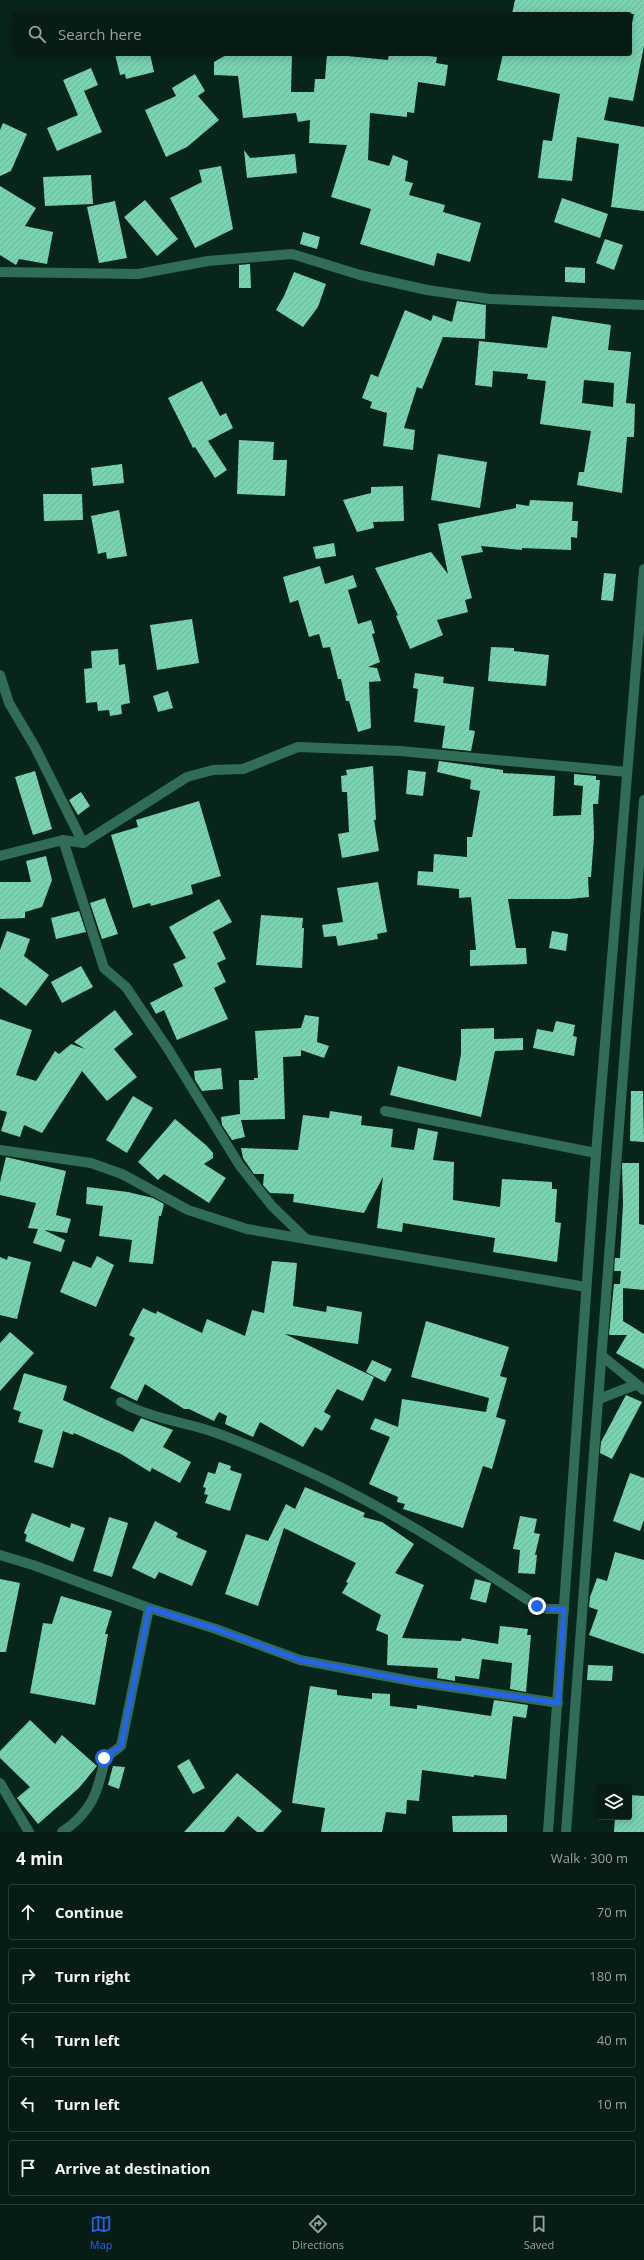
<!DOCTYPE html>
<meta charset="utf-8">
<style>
body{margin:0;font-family:"Open Sans",sans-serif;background:#0f251d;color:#f1f3f6}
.controls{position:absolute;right:12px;bottom:12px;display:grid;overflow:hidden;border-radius:4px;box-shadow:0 2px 10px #0003}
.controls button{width:36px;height:36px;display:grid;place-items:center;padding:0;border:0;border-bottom:1px solid #273a34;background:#061c14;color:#f1f3f6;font:20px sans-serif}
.stop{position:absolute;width:12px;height:12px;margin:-9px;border:3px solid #2563eb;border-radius:50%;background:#fff}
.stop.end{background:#2563eb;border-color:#fff;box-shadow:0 1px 4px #0008}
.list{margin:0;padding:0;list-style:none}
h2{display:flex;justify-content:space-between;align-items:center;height:52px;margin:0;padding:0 16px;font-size:17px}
h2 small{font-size:13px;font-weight:400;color:#98a1a0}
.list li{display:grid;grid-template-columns:26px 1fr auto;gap:12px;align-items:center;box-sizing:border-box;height:56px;margin:0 8px 8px;padding:0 8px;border:1px solid #273a34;border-radius:4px}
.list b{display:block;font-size:15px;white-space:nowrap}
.list em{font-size:13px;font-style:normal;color:#98a1a0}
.icon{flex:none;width:22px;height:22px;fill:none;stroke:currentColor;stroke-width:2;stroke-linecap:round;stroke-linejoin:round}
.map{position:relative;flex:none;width:644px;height:1832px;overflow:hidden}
.search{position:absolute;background:#061c14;box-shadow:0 2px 10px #0003;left:12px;right:12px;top:12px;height:44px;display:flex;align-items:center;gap:10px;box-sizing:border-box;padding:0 14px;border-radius:4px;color:#98a1a0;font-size:15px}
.sheet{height:372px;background:#061c14}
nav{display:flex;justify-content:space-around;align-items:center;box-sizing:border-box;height:56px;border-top:1px solid #273a34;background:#061c14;font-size:11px;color:#98a1a0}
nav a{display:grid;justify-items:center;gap:2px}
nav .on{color:#2563eb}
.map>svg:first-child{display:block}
.building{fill:url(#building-hatch);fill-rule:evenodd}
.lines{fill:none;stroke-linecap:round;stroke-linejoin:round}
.minor{stroke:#316c57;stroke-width:10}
.route{stroke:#2563eb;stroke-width:5}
</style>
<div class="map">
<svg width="644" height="1832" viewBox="0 0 644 1832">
<defs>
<pattern id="building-hatch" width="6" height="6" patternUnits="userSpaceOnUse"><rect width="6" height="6" fill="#7bd3b2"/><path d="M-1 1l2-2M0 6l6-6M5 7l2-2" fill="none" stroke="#6db096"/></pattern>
</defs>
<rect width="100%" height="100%" fill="#08251b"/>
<g class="building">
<path d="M 515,0 L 644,0 L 644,46 L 633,101 L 609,97 L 604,120 L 644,127 L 644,211 L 611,207 L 619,144 L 577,137 L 572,181 L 538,178 L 543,140 L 552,141 L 560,94 L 497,80 L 503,54 L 630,54 L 630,32 L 634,14 L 512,14 Z"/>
<path d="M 115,54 L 150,54 L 154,72 L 126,79 L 125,74 L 120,75 Z"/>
<path d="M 228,54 L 292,54 L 291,92 L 314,92 L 315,79 L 325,79 L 327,54 L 388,60 L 389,54 L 413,54 L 437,57 L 436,63 L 448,65 L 445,86 L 418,82 L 414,113 L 407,112 L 407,117 L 370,113 L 368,160 L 389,166 L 393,155 L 408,161 L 405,181 L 413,183 L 409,195 L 445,205 L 443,212 L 481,223 L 470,262 L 437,253 L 434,266 L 360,244 L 371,209 L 331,197 L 347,145 L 309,143 L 310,120 L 298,122 L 296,113 L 243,118 L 238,76 L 214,75 L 214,62 Z"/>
<path d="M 91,68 L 98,85 L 84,91 L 102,132 L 57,151 L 47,128 L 78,115 L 63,80 Z"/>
<path d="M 195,74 L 205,91 L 198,96 L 219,120 L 187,147 L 166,157 L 145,110 L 176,96 L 172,88 Z"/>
<path d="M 3,123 L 27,134 L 11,171 L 0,176 L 0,130 Z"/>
<path d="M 244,150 L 250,158 L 295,154 L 297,173 L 247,178 Z"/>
<path d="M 221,166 L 233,229 L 195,248 L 170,198 L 202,182 L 199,170 Z"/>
<path d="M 91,175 L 93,204 L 45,206 L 43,177 Z"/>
<path d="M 0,186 L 36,208 L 25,226 L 53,232 L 47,264 L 19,259 L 16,265 L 0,255 Z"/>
<path d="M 562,198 L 608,214 L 600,238 L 554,222 Z"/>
<path d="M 145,200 L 178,239 L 157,256 L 124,217 Z"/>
<path d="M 115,201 L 127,258 L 99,263 L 87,207 Z"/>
<path d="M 303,232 L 320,237 L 317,249 L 300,244 Z"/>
<path d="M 605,239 L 623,245 L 614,270 L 596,263 Z"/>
<path d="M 250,264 L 251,288 L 239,288 L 239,265 Z"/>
<path d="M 565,267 L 585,268 L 585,283 L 565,282 Z"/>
<path d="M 294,272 L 326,284 L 318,307 L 303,327 L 276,310 L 284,296 Z"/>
<path d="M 457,301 L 486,305 L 485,339 L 443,337 L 422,389 L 417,387 L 404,428 L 415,430 L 413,450 L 383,446 L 387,413 L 370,408 L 372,402 L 362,398 L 371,374 L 378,377 L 405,310 L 431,321 L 433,315 L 452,322 Z"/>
<path d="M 552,316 L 611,325 L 608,350 L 631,352 L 626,403 L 635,404 L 634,437 L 627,437 L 622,493 L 577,485 L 579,472 L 584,472 L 591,431 L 540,424 L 546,381 L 527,379 L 528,374 L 493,371 L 492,387 L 475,385 L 479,341 L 547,348 ZM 584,380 L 614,383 L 613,407 L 582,403 Z"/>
<path d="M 202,381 L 220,416 L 226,413 L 233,428 L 208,441 L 227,470 L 215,478 L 195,447 L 193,448 L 168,398 Z"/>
<path d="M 239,440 L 274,442 L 273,460 L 287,460 L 285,496 L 237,494 Z"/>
<path d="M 438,454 L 487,462 L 480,508 L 431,500 Z"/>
<path d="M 122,464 L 124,483 L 93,486 L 91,468 Z"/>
<path d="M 403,486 L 404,521 L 373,522 L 374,528 L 357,532 L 343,500 L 371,493 L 371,487 Z"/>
<path d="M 43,494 L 82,494 L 83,520 L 44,521 Z"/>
<path d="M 530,500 L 573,502 L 572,521 L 578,521 L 577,538 L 571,537 L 571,550 L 522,548 L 522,550 L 481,546 L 483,552 L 461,556 L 472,598 L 465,600 L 468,612 L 437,620 L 443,635 L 410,649 L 396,616 L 398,615 L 375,568 L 431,552 L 448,574 L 438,524 L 516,508 L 516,504 L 529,506 Z"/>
<path d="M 119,510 L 127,556 L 107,559 L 106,552 L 98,554 L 91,516 Z"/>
<path d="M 334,543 L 336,556 L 316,559 L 313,547 Z"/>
<path d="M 320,566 L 325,584 L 353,575 L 357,587 L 348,590 L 358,624 L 371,620 L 375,633 L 372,634 L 380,662 L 368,667 L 377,668 L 381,681 L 369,682 L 371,728 L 358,732 L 349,701 L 346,701 L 341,679 L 338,679 L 330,647 L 323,648 L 319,634 L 309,637 L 298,600 L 290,603 L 283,577 Z"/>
<path d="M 604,573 L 616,574 L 613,601 L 601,600 Z"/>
<path d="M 192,619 L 199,663 L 157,670 L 150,625 Z"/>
<path d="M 491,647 L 514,648 L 514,651 L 549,655 L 546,686 L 488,681 Z"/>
<path d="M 118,649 L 119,665 L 125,664 L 130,703 L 121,705 L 122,714 L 110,716 L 109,710 L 98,711 L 97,702 L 86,703 L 84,669 L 92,668 L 91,651 Z"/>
<path d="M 415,673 L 444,677 L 443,683 L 474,687 L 469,730 L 475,731 L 471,751 L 442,748 L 445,726 L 414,722 L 418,689 L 413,688 Z"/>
<path d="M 168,691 L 173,708 L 158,712 L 153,696 Z"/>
<path d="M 439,761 L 503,770 L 503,773 L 555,776 L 553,816 L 581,815 L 583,786 L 574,785 L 574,774 L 596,776 L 596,780 L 600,780 L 598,804 L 593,804 L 594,837 L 591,877 L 588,877 L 589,897 L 569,899 L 508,899 L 516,948 L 526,948 L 527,964 L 470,966 L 470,950 L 476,950 L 471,897 L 459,898 L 459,889 L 417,885 L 418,871 L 433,872 L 434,854 L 467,857 L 467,837 L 472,837 L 480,791 L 470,789 L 471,780 L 437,772 Z"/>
<path d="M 373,766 L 376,820 L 374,820 L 379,851 L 342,858 L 338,834 L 349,832 L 347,792 L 342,792 L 341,776 L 347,775 L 346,770 Z"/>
<path d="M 408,770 L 426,772 L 423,796 L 406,794 Z"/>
<path d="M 35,771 L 52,829 L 33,835 L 15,777 Z"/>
<path d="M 81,792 L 90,806 L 78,815 L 69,800 Z"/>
<path d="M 199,801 L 221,876 L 191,885 L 193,894 L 151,906 L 150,903 L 133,908 L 111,835 L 138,827 L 136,820 Z"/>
<path d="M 46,856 L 52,880 L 42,907 L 25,912 L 25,918 L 0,919 L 0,882 L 31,882 L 26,861 Z"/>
<path d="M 378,882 L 387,932 L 377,934 L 378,939 L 338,946 L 336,936 L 324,937 L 322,925 L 343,922 L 337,888 Z"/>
<path d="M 105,898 L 118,934 L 102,939 L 90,903 Z"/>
<path d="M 219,899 L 232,922 L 213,932 L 226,959 L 217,963 L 226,982 L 214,988 L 228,1019 L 177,1040 L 164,1010 L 156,1014 L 150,1003 L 183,986 L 173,964 L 186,958 L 169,927 Z"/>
<path d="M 79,911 L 86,932 L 56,939 L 51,918 Z"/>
<path d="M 261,915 L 303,918 L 302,928 L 304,928 L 302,968 L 256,965 Z"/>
<path d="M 7,931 L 30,939 L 24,956 L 49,975 L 26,1006 L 0,987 L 0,950 Z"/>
<path d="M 552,931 L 568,934 L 566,951 L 549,948 Z"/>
<path d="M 81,966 L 93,987 L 62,1003 L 51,982 Z"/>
<path d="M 115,1010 L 133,1034 L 114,1049 L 137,1077 L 107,1101 L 82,1071 L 42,1133 L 24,1125 L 20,1137 L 1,1131 L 7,1112 L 0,1110 L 0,1019 L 32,1030 L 16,1075 L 36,1081 L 55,1051 L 59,1054 L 71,1044 L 85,1049 L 74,1042 Z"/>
<path d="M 305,1015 L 319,1017 L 317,1042 L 329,1046 L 324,1058 L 301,1050 L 301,1056 L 283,1057 L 285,1119 L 241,1120 L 245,1137 L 232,1140 L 222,1125 L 221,1117 L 240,1114 L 239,1080 L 254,1080 L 254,1078 L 258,1078 L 255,1031 L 301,1028 Z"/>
<path d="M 556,1021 L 575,1025 L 573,1036 L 577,1037 L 574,1056 L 533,1048 L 537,1029 L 553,1032 Z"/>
<path d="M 494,1028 L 494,1039 L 523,1038 L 523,1050 L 495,1051 L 481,1117 L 390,1095 L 398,1066 L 456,1081 L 461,1054 L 461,1029 Z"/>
<path d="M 221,1068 L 223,1089 L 202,1091 L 195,1080 L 194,1071 Z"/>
<path d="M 631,1091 L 643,1091 L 644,1142 L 630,1141 Z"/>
<path d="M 133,1096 L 153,1108 L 127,1153 L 106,1140 Z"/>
<path d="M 330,1111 L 362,1116 L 361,1125 L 393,1129 L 391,1147 L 414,1150 L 418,1128 L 438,1132 L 433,1160 L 454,1162 L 453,1200 L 500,1207 L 502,1179 L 552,1182 L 552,1189 L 557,1189 L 555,1222 L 561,1223 L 557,1262 L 493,1252 L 495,1238 L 403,1223 L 402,1232 L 377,1228 L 383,1177 L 364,1213 L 293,1202 L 294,1194 L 270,1193 L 263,1185 L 264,1174 L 254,1174 L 243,1158 L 241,1148 L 298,1150 L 303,1115 L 329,1118 Z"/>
<path d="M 175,1119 L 207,1146 L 213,1153 L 213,1158 L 204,1164 L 226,1178 L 209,1203 L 164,1174 L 158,1180 L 138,1162 Z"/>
<path d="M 6,1157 L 66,1171 L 56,1215 L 71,1219 L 67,1233 L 44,1230 L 65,1240 L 61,1252 L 33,1243 L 38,1229 L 28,1228 L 36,1203 L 0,1195 L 0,1182 Z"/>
<path d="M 622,1163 L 639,1163 L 639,1224 L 644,1225 L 644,1290 L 623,1288 L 623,1321 L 644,1334 L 644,1369 L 616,1353 L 627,1335 L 609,1335 L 614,1284 L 620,1284 L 621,1271 L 614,1271 L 615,1258 L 620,1258 L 623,1204 Z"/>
<path d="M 87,1187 L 128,1192 L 153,1198 L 164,1204 L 161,1216 L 159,1216 L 153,1264 L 129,1262 L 132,1240 L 99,1236 L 103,1206 L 86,1204 Z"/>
<path d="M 8,1256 L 31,1262 L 17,1319 L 0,1315 L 0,1257 L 7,1260 Z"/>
<path d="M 97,1256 L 114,1265 L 96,1307 L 60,1292 L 73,1261 L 91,1268 Z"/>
<path d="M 272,1261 L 297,1263 L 293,1306 L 326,1312 L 327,1306 L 362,1312 L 358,1344 L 285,1334 L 374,1377 L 363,1401 L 337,1389 L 324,1412 L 331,1416 L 322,1431 L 315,1427 L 303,1447 L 260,1422 L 253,1437 L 225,1424 L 227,1416 L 219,1412 L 214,1421 L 189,1409 L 184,1409 L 145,1384 L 137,1401 L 110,1388 L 135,1338 L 129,1335 L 143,1308 L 156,1314 L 157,1311 L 202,1333 L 207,1319 L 245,1336 L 252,1310 L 264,1313 Z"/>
<path d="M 426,1321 L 509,1347 L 500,1376 L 507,1378 L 496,1417 L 506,1420 L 492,1469 L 483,1466 L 463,1528 L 403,1509 L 405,1504 L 397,1502 L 398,1497 L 369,1484 L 390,1437 L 370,1429 L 375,1418 L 398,1427 L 402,1399 L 486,1412 L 489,1398 L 411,1377 Z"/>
<path d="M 10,1332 L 34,1353 L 0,1391 L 0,1343 Z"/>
<path d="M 372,1360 L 392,1369 L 385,1382 L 366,1372 Z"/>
<path d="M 24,1373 L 67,1386 L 63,1400 L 133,1432 L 141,1418 L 173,1430 L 163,1447 L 191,1462 L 180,1483 L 152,1468 L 150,1472 L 121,1454 L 74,1433 L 73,1435 L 63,1431 L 53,1468 L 34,1462 L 43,1430 L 18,1422 L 21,1412 L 13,1409 Z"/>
<path d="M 626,1395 L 642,1402 L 612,1459 L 600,1453 L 601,1442 Z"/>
<path d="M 219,1462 L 231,1466 L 230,1470 L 242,1474 L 230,1511 L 205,1503 L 208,1495 L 204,1494 L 206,1488 L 203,1487 L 208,1472 L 215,1474 Z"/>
<path d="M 630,1473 L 644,1478 L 644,1520 L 640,1531 L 613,1521 Z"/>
<path d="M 305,1487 L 365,1513 L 363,1517 L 382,1522 L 414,1544 L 395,1573 L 424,1585 L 402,1638 L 461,1641 L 462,1638 L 498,1644 L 500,1626 L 528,1629 L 527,1635 L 531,1635 L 526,1692 L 510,1689 L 512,1663 L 482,1659 L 479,1679 L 455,1676 L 455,1681 L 437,1678 L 438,1668 L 387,1665 L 388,1635 L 376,1630 L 381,1615 L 342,1593 L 348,1583 L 346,1582 L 356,1563 L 284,1528 L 258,1606 L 225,1594 L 246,1534 L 268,1541 L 286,1504 L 295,1509 Z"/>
<path d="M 32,1513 L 70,1528 L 71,1523 L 85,1528 L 73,1562 L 25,1541 L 27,1535 L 24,1533 Z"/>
<path d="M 520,1516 L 537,1519 L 534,1533 L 540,1534 L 535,1555 L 537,1555 L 535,1574 L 518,1573 L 520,1550 L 513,1549 Z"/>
<path d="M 109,1517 L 128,1523 L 112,1577 L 93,1571 Z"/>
<path d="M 155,1521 L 178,1533 L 176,1537 L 207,1551 L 192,1586 L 159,1572 L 155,1579 L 132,1568 Z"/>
<path d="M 615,1552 L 644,1560 L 644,1654 L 589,1635 L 598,1610 L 589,1607 L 590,1597 L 597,1578 L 607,1581 Z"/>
<path d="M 0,1579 L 20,1583 L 6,1652 L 0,1652 Z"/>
<path d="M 475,1579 L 491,1583 L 486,1603 L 470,1599 Z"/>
<path d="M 61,1596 L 112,1611 L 105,1634 L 108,1634 L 95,1705 L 30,1693 L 43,1623 L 52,1624 Z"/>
<path d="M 588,1665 L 613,1666 L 612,1681 L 587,1680 Z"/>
<path d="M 310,1686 L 337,1690 L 337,1695 L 372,1699 L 372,1693 L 390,1694 L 390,1706 L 417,1709 L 417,1705 L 491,1716 L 494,1700 L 528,1705 L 526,1718 L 513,1716 L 506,1779 L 474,1775 L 474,1777 L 422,1770 L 419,1801 L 407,1800 L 406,1814 L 386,1812 L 382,1832 L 321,1832 L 325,1808 L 292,1803 Z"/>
<path d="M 30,1720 L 55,1744 L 62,1735 L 97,1766 L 79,1788 L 38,1824 L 17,1798 L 30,1787 L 0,1758 L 0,1751 Z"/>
<path d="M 189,1759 L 205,1788 L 193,1794 L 177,1766 Z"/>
<path d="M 113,1766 L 125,1767 L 119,1789 L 108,1785 Z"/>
<path d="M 237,1773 L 282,1811 L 263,1832 L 257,1832 L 238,1816 L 224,1832 L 184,1832 Z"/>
<path d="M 629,1795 L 644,1796 L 644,1832 L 614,1832 L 615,1817 L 629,1817 Z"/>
<path d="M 507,1815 L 507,1832 L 453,1832 L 452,1816 Z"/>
</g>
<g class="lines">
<g class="minor">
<path d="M 0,272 L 138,274 L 208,261 L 292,254 L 360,275 L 427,290 L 490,299 L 644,305"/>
<path d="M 0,675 L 9,703 L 35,747 L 83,843"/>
<path d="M 63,840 L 104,968 L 126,987 L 168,1049 L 240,1166 L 272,1206 L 306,1239"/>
<path d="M 0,856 L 63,840 L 83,843 L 187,777 L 213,770 L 243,769 L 298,747 L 400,751 L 627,772"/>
<path d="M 385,1111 L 596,1153"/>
<path d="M 0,1150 L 91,1163 L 122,1174 L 188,1210 L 247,1229 L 586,1287"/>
<path d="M 602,1356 L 644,1390"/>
<path d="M 599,1399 L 635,1385"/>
<path d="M 121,1402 C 145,1416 177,1421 204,1429 C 234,1438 265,1452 294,1465 C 380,1503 458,1554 537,1606 L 547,1609 L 564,1609"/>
<path d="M 0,1555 L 33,1565 L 149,1608 L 216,1629 L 300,1660 L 417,1682 L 558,1703"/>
<path d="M 0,1783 L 29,1832"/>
<path d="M 62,1832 C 92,1812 98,1792 105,1758 L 121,1746 L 149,1608"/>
<path d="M 548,1832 L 596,1153 L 644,569"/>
<path d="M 566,1832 C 592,1488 615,1144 644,800"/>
</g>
</g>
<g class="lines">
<path class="route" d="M 104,1758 L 121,1746 L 149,1608 L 216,1629 L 300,1660 L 417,1682 L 558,1703 L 564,1609 L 547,1609 L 537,1606"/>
</g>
</svg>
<div class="controls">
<button><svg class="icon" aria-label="layers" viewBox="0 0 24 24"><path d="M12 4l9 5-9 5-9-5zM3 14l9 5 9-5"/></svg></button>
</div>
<div class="stop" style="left:104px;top:1758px"></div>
<div class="stop end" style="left:537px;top:1606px"></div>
<div class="search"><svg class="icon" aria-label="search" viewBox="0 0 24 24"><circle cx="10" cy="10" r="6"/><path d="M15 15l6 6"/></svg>Search here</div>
</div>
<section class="sheet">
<h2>4 min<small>Walk · 300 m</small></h2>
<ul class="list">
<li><svg class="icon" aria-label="ahead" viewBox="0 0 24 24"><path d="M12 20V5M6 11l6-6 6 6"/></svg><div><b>Continue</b></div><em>70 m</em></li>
<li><svg class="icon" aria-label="right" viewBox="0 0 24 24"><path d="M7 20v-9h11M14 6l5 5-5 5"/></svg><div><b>Turn right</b></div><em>180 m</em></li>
<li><svg class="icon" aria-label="left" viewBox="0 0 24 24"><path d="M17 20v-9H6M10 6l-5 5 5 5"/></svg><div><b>Turn left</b></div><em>40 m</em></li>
<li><svg class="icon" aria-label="left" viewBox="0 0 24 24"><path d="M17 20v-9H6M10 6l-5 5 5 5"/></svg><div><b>Turn left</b></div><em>10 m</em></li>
<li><svg class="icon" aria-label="arrive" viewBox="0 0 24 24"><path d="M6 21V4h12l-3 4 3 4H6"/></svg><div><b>Arrive at destination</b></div></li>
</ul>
</section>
<nav>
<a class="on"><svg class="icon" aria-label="map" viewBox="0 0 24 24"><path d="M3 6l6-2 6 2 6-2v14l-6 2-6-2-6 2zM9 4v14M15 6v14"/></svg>Map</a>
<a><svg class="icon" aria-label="directions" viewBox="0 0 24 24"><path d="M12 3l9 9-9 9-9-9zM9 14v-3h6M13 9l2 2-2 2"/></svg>Directions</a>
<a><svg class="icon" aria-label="saved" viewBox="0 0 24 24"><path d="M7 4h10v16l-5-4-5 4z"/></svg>Saved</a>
</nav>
